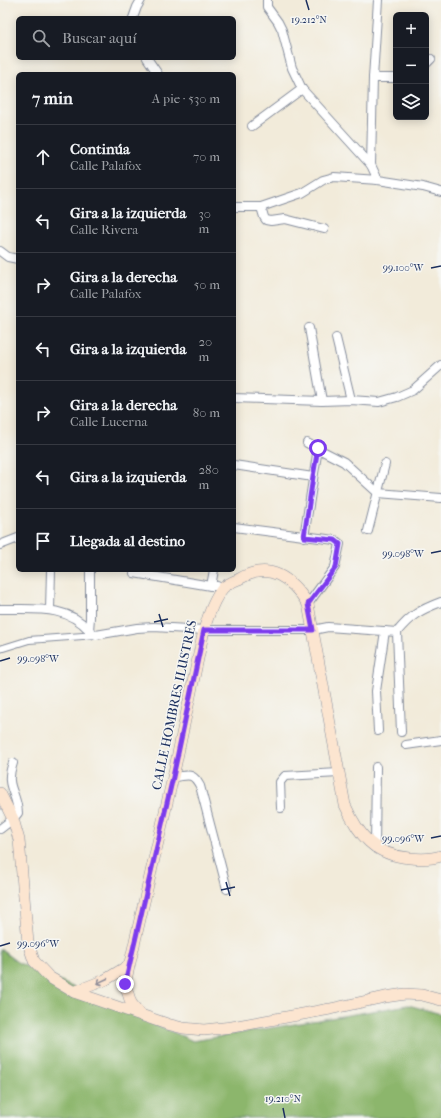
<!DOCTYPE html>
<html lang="es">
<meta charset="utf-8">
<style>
body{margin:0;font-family:"IM FELL French Canon",serif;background:#20242c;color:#f1f3f6}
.controls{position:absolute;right:12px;top:12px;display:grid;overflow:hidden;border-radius:6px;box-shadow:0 2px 10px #0003}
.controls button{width:36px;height:36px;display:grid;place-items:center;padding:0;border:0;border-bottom:1px solid #363941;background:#171b24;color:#f1f3f6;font:20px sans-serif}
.stop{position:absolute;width:12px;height:12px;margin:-9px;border:3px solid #7c3aed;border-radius:50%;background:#fff}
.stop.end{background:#7c3aed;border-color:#fff;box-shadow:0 1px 4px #0008}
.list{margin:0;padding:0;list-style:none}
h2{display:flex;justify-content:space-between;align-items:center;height:52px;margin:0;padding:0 16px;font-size:17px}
h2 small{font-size:13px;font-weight:400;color:#9ea1a6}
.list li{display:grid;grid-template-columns:26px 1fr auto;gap:12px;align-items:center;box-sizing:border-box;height:64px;padding:0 16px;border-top:1px solid #363941}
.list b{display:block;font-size:15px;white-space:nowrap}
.list p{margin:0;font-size:13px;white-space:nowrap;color:#9ea1a6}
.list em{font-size:13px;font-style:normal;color:#9ea1a6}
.icon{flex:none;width:22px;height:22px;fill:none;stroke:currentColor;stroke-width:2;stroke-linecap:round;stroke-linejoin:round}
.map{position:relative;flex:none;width:441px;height:1118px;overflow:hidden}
.search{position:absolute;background:#171b24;box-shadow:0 2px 10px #0003;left:16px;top:16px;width:220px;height:44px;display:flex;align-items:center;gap:10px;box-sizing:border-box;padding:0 14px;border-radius:6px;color:#9ea1a6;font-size:15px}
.panel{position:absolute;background:#171b24;box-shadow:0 2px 10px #0003;left:16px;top:72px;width:220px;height:500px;border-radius:6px}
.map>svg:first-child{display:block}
.forest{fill:#8cb66c;stroke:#547265}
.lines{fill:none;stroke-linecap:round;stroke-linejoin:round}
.pedestrian-casing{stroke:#868d9c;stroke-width:8}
.minor-casing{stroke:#868d9c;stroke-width:10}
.secondary-casing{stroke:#868d9c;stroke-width:12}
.pedestrian{stroke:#fff;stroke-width:6}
.minor{stroke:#fff;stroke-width:8}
.secondary{stroke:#fce5d0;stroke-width:11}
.oneway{stroke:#8c8a97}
.route{stroke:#7c3aed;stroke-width:5}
.ticks{fill:none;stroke:#1b2f5e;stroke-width:1.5}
.labels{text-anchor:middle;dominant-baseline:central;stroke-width:3;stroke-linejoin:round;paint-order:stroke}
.street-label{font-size:13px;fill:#1b2f5e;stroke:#f6f6f2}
.ticks-label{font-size:10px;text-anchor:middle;fill:#1b2f5e;stroke:#f6f6f2;stroke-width:3;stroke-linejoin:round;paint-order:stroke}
</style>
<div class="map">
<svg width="441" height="1118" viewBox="0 0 441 1118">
<rect width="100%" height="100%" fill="#f6f6f2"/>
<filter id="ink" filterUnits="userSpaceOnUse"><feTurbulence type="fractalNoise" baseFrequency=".025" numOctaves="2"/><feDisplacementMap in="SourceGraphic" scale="8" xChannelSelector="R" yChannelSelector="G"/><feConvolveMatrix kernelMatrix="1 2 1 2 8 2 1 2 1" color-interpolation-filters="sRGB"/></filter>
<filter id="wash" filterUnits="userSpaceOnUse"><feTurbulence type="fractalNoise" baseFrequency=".012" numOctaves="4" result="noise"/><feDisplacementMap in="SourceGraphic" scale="16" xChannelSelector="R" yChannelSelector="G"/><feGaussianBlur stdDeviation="0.9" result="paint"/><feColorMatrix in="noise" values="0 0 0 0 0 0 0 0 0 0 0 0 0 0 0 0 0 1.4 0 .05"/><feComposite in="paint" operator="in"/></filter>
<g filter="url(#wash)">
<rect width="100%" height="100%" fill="#f2ebda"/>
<path class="forest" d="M 0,949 L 17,962 L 193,1041 L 408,1005 L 441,1014 L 441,1118 L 0,1118 Z"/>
</g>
<g filter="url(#ink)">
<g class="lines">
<g class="pedestrian-casing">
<path id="pedestrian" d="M 0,649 L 29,640 L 96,635"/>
</g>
<g class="minor-casing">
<g id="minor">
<path d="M 267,0 L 267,7 L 278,22 L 282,30 L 292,68 L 302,89"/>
<path d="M 133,18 L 137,7 L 141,0"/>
<path d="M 147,58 L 158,74"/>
<path d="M 426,64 L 431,59"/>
<path d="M 373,78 L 396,78"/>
<path d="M 252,126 L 302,89 L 371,165 L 378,180"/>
<path d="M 371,165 L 373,78 L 378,0"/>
<path d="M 234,207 L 261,207 L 302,193 L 323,180 L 334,177 L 378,180 L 423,187 L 441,192"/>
<path d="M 261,207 L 264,217 L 266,220 L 271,221 L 285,219 L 324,229"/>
<path d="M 0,251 L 8,257 L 18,259"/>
<path d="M 309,328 L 322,401"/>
<path d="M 336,338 L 351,400"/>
<path d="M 234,398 L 322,401 L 351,400 L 379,402 L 397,397 L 413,390 L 441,365"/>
<path d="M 307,443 L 344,462 L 378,493 L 441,498"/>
<path d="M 234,465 L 313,477"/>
<path d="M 234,527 L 335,540 L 340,544 L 335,567 L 308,604"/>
<path d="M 368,531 L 385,464"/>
<path d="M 304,537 L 318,448"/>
<path d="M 0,545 L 18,538"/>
<path d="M 90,570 L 90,618 L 89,630 L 96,635 L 137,628 L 154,627 L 204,630 L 313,630 L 328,627 L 397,632 C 411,615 420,610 441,602"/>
<path d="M 214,570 L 211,586 L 217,586"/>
<path d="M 134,573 L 211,586"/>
<path d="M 0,609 C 32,610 66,604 89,630"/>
<path d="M 50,610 L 51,570"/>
<path d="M 397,632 L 401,732"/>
<path d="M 378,731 L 376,691 L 385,631"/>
<path d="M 406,745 L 441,740"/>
<path d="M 173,777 C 188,776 192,771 200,786 L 227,889"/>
<path d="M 281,808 L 280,782 L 285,776 L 339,773"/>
<path d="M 0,829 L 13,819 L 18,813 C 17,791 4,787 13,763"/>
<path d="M 375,848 L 376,767"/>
</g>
</g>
<g class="secondary-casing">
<g id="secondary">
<path d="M 0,793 L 13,819 L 19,840 L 28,943 L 34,961 L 49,977 L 74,992 L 167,1024 L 183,1028 L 204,1030 L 232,1027 L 330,1009 L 385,997 L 405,994 L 422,995 L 441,1000"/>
<path d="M 74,992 L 105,980 L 128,966"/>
<path d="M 141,1015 L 131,1003 L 125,984 L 173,777 L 204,630 C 208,616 213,600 223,588 C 227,584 234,581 239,579 C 270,561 291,578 308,604 L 345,805 C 359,836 374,855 410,858 C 420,859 432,859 441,856"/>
</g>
</g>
<use href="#pedestrian" class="pedestrian"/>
<use href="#minor" class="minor"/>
<use href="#secondary" class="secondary"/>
</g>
<defs><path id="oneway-shaft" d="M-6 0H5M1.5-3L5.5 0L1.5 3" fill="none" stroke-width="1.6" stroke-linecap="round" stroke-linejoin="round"/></defs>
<use class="oneway" href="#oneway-shaft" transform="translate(102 981) rotate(155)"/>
</g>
<g class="lines" filter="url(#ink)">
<path class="route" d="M 125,984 L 173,777 L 204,630 L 313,630 L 308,604 L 336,567 L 340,544 L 335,540 L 304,537 L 313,477 L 318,448"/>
</g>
<path class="ticks" d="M 306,0 L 309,10M 431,268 L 441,266M 431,553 L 441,551M 159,614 L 163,627M 154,622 L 168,619M 0,661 L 10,658M 431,838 L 441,836M 226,882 L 230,896M 221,890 L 235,887M 0,946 L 10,943M 283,1108 L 285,1118"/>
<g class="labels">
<g class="street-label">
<text transform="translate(174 705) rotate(-78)">CALLE HOMBRES ILUSTRES</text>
</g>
</g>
<g class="ticks-label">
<text x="309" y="23">19.212°N</text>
<text x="403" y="271">99.100°W</text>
<text x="403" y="557">99.098°W</text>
<text x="38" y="662">99.098°W</text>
<text x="403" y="842">99.096°W</text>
<text x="38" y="947">99.096°W</text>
<text x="283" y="1102">19.210°N</text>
</g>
</svg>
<div class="controls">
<button>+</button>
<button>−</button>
<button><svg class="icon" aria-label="layers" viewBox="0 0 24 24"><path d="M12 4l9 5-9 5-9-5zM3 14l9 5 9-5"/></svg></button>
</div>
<div class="stop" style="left:318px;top:448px"></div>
<div class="stop end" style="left:125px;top:984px"></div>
<div class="search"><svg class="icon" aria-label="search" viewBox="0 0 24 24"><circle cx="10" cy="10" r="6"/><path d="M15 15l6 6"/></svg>Buscar aquí</div>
<section class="panel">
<h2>7 min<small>A pie · 530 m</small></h2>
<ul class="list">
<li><svg class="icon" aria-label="ahead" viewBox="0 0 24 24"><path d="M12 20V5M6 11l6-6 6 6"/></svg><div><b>Continúa</b><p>Calle Palafox</p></div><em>70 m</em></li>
<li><svg class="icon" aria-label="left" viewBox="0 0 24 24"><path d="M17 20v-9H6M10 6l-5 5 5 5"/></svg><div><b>Gira a la izquierda</b><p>Calle Rivera</p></div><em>30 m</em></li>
<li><svg class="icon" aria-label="right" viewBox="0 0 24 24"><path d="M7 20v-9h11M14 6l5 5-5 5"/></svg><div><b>Gira a la derecha</b><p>Calle Palafox</p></div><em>50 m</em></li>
<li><svg class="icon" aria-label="left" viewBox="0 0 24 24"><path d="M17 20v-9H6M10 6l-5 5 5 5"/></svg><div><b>Gira a la izquierda</b></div><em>20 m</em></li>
<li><svg class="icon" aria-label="right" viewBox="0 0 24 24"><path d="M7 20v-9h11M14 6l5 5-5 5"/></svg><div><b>Gira a la derecha</b><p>Calle Lucerna</p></div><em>80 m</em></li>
<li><svg class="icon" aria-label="left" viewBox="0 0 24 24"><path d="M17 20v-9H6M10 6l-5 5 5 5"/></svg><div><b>Gira a la izquierda</b></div><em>280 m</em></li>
<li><svg class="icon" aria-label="arrive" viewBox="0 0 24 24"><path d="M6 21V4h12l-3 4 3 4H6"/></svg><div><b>Llegada al destino</b></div></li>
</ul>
</section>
</div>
